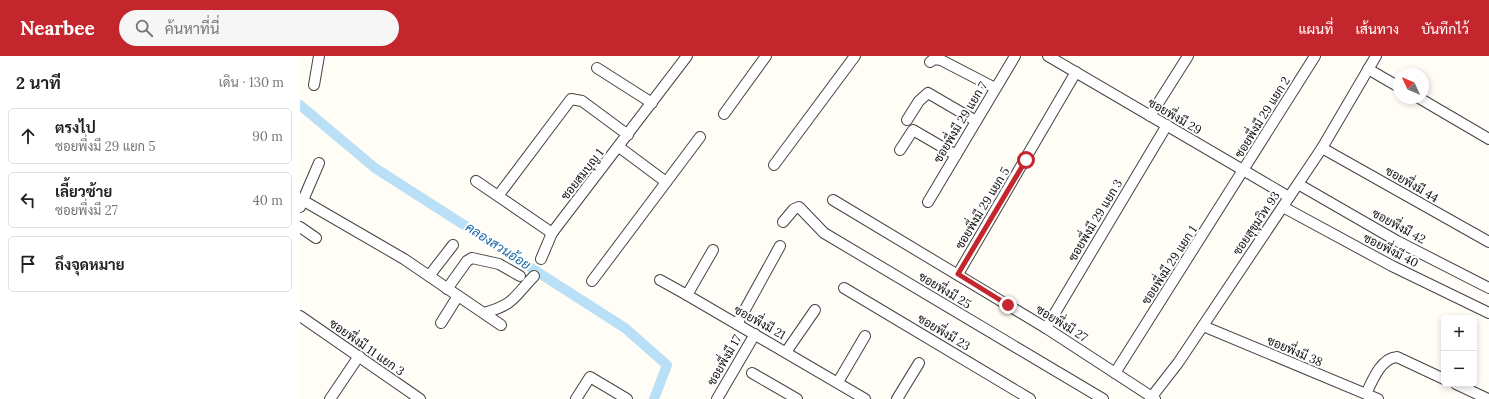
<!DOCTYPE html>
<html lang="th">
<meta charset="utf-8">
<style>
body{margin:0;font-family:Lora,Sarabun,serif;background:#f6f6f6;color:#202124}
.controls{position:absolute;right:12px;bottom:12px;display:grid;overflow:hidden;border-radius:6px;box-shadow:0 2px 6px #0003}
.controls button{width:36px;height:36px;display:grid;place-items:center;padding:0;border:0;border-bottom:1px solid #e0e0e0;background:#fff;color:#202124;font:20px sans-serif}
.compass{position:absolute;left:1093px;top:12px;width:36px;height:36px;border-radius:50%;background:#fff;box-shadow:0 2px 6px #0003;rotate:314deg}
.stop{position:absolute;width:12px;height:12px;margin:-9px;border:3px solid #c4262e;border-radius:50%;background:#fff}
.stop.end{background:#c4262e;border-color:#fff;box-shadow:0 1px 4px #0008}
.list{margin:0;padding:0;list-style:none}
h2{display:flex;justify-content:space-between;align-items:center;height:52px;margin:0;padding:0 16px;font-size:17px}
h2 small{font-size:13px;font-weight:400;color:#757577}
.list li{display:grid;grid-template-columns:26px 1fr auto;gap:12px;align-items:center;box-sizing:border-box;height:56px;margin:0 8px 8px;padding:0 8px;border:1px solid #e0e0e0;border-radius:6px}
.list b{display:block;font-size:15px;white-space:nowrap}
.list p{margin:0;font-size:13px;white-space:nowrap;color:#757577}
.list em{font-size:13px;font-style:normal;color:#757577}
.icon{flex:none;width:22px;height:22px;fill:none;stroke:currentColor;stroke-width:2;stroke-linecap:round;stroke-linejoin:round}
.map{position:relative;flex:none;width:1189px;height:343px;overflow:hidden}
header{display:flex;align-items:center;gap:24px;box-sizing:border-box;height:56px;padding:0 20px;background:#c4262e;color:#fff}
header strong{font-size:19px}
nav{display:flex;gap:22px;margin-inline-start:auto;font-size:14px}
.search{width:280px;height:36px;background:#f6f6f6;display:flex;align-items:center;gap:10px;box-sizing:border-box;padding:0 14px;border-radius:22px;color:#757577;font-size:15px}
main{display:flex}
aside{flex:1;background:#fff}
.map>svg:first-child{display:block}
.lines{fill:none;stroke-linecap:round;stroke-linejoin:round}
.canal{stroke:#b9e0f7;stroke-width:10}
.minor-casing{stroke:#444;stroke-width:12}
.minor{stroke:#fff;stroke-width:10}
.route{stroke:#c4262e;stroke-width:5}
.labels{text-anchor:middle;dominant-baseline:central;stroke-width:4;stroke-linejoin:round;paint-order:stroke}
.street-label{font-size:12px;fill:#111;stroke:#fff}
.water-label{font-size:13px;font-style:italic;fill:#1768a6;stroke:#fff}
</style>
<header>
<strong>Nearbee</strong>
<div class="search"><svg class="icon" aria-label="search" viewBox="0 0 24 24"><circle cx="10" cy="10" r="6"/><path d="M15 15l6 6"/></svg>ค้นหาที่นี่</div>
<nav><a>แผนที่</a><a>เส้นทาง</a><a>บันทึกไว้</a></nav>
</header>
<main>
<aside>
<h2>2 นาที<small>เดิน · 130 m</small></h2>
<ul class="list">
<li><svg class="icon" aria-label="ahead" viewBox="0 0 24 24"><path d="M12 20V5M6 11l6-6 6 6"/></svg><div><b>ตรงไป</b><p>ซอยพึ่งมี 29 แยก 5</p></div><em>90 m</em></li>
<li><svg class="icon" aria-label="left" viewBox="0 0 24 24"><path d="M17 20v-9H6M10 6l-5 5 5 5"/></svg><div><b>เลี้ยวซ้าย</b><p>ซอยพึ่งมี 27</p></div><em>40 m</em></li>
<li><svg class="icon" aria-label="arrive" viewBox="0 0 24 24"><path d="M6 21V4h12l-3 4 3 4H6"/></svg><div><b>ถึงจุดหมาย</b></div></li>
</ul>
</aside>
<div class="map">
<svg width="1189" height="343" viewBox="0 0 1189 343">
<rect width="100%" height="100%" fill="#fffdf5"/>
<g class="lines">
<path class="canal" d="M 0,49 L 75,112 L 325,272 L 367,309 L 354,343"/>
<g class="minor-casing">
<g id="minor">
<path d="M 748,0 L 989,141"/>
<path d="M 630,6 L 634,3 L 641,4 L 695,32"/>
<path d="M 297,12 L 352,47"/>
<path d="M 1068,13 L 1099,31"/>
<path d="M 14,29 L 19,0"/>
<path d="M 1119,42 L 1189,83"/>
<path d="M 424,58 L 466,0"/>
<path d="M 850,60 L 888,0"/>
<path d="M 607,64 L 619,45 L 628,37 L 676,65"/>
<path d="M 319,91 L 366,126"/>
<path d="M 1022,92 L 1189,186"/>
<path d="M 600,94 L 613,74 L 656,99"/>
<path d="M 474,109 L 555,0"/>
<path d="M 176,125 L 252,177 L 387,0"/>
<path d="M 998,128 L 1097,185 L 1189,232"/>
<path d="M 198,140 L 271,43 L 282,45 L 328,79"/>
<path d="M 533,144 L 746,272 L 855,343"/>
<path d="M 4,145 L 104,203 L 201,269"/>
<path d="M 628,146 L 715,0"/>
<path d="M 0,151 L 19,107"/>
<path d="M 983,151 L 1092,210 L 1189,257"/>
<path d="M 483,166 L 494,153 L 499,151 L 524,177 L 803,343"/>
<path d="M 0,171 L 16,182"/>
<path d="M 413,194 L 387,239 L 565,343"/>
<path d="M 241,203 L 252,177"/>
<path d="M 658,218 L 776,16"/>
<path d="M 129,220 L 153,189"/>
<path d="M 360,224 L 387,239"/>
<path d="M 292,225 L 400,81"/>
<path d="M 544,232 L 730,343"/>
<path d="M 147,233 L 167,205 L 172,202 L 199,208 L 220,220"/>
<path d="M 184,257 C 215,248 213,242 234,220"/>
<path d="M 0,260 L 120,343"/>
<path d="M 141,267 L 158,240"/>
<path d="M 437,268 L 480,190"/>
<path d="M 903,270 L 1078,343"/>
<path d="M 746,272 L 867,69"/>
<path d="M 486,296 L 515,254"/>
<path d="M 452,317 L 497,343"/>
<path d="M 815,317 L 1015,0"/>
<path d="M 538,326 L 565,280"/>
<path d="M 1156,328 L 1188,343"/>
<path d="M 1066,338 C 1072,325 1081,302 1097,301 L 1144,323"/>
<path d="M 30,343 L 59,300"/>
<path d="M 276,343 L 290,321 L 327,343"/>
<path d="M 417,343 L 455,278"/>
<path d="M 597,343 L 619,307"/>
<path d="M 850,343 L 878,307 L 1022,92 L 1076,0"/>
</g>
</g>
<use href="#minor" class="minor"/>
</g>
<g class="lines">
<path class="route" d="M 708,249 L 658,218 L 726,104"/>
</g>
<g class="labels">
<g class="street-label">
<text transform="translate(875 60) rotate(30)">ซอยพึ่งมี 29</text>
<text transform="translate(962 61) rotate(-58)">ซอยพึ่งมี 29 แยก 2</text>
<text transform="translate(660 66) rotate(-59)">ซอยพึ่งมี 29 แยก 7</text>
<text transform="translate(282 118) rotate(-52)">ซอยสมบุญ 1</text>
<text transform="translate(1112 128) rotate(30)">ซอยพึ่งมี 44</text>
<text transform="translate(682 152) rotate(-59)">ซอยพึ่งมี 29 แยก 5</text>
<text transform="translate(795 164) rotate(-59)">ซอยพึ่งมี 29 แยก 3</text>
<text transform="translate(956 167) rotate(-56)">ซอยสุขุมวิท 93</text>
<text transform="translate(1099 170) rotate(29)">ซอยพึ่งมี 42</text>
<text transform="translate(1091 194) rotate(27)">ซอยพึ่งมี 40</text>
<text transform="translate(869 209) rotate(-57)">ซอยพึ่งมี 29 แยก 1</text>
<text transform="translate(645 234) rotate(31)">ซอยพึ่งมี 25</text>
<text transform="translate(460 266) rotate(29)">ซอยพึ่งมี 21</text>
<text transform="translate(762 267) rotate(32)">ซอยพึ่งมี 27</text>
<text transform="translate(644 276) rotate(31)">ซอยพึ่งมี 23</text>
<text transform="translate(67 291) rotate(35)">ซอยพึ่งมี 11 แยก 3</text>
<text transform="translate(995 295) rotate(23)">ซอยพึ่งมี 38</text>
<text transform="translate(424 304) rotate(-60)">ซอยพึ่งมี 17</text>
</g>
<g class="water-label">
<text transform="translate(198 190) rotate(33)">คลองสวนอ้อย</text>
</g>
</g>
</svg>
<div class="controls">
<button>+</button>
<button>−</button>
</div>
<svg class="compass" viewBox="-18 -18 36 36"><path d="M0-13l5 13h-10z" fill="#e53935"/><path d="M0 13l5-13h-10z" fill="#757577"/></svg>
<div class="stop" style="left:726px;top:104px"></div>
<div class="stop end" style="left:708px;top:249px"></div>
</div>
</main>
